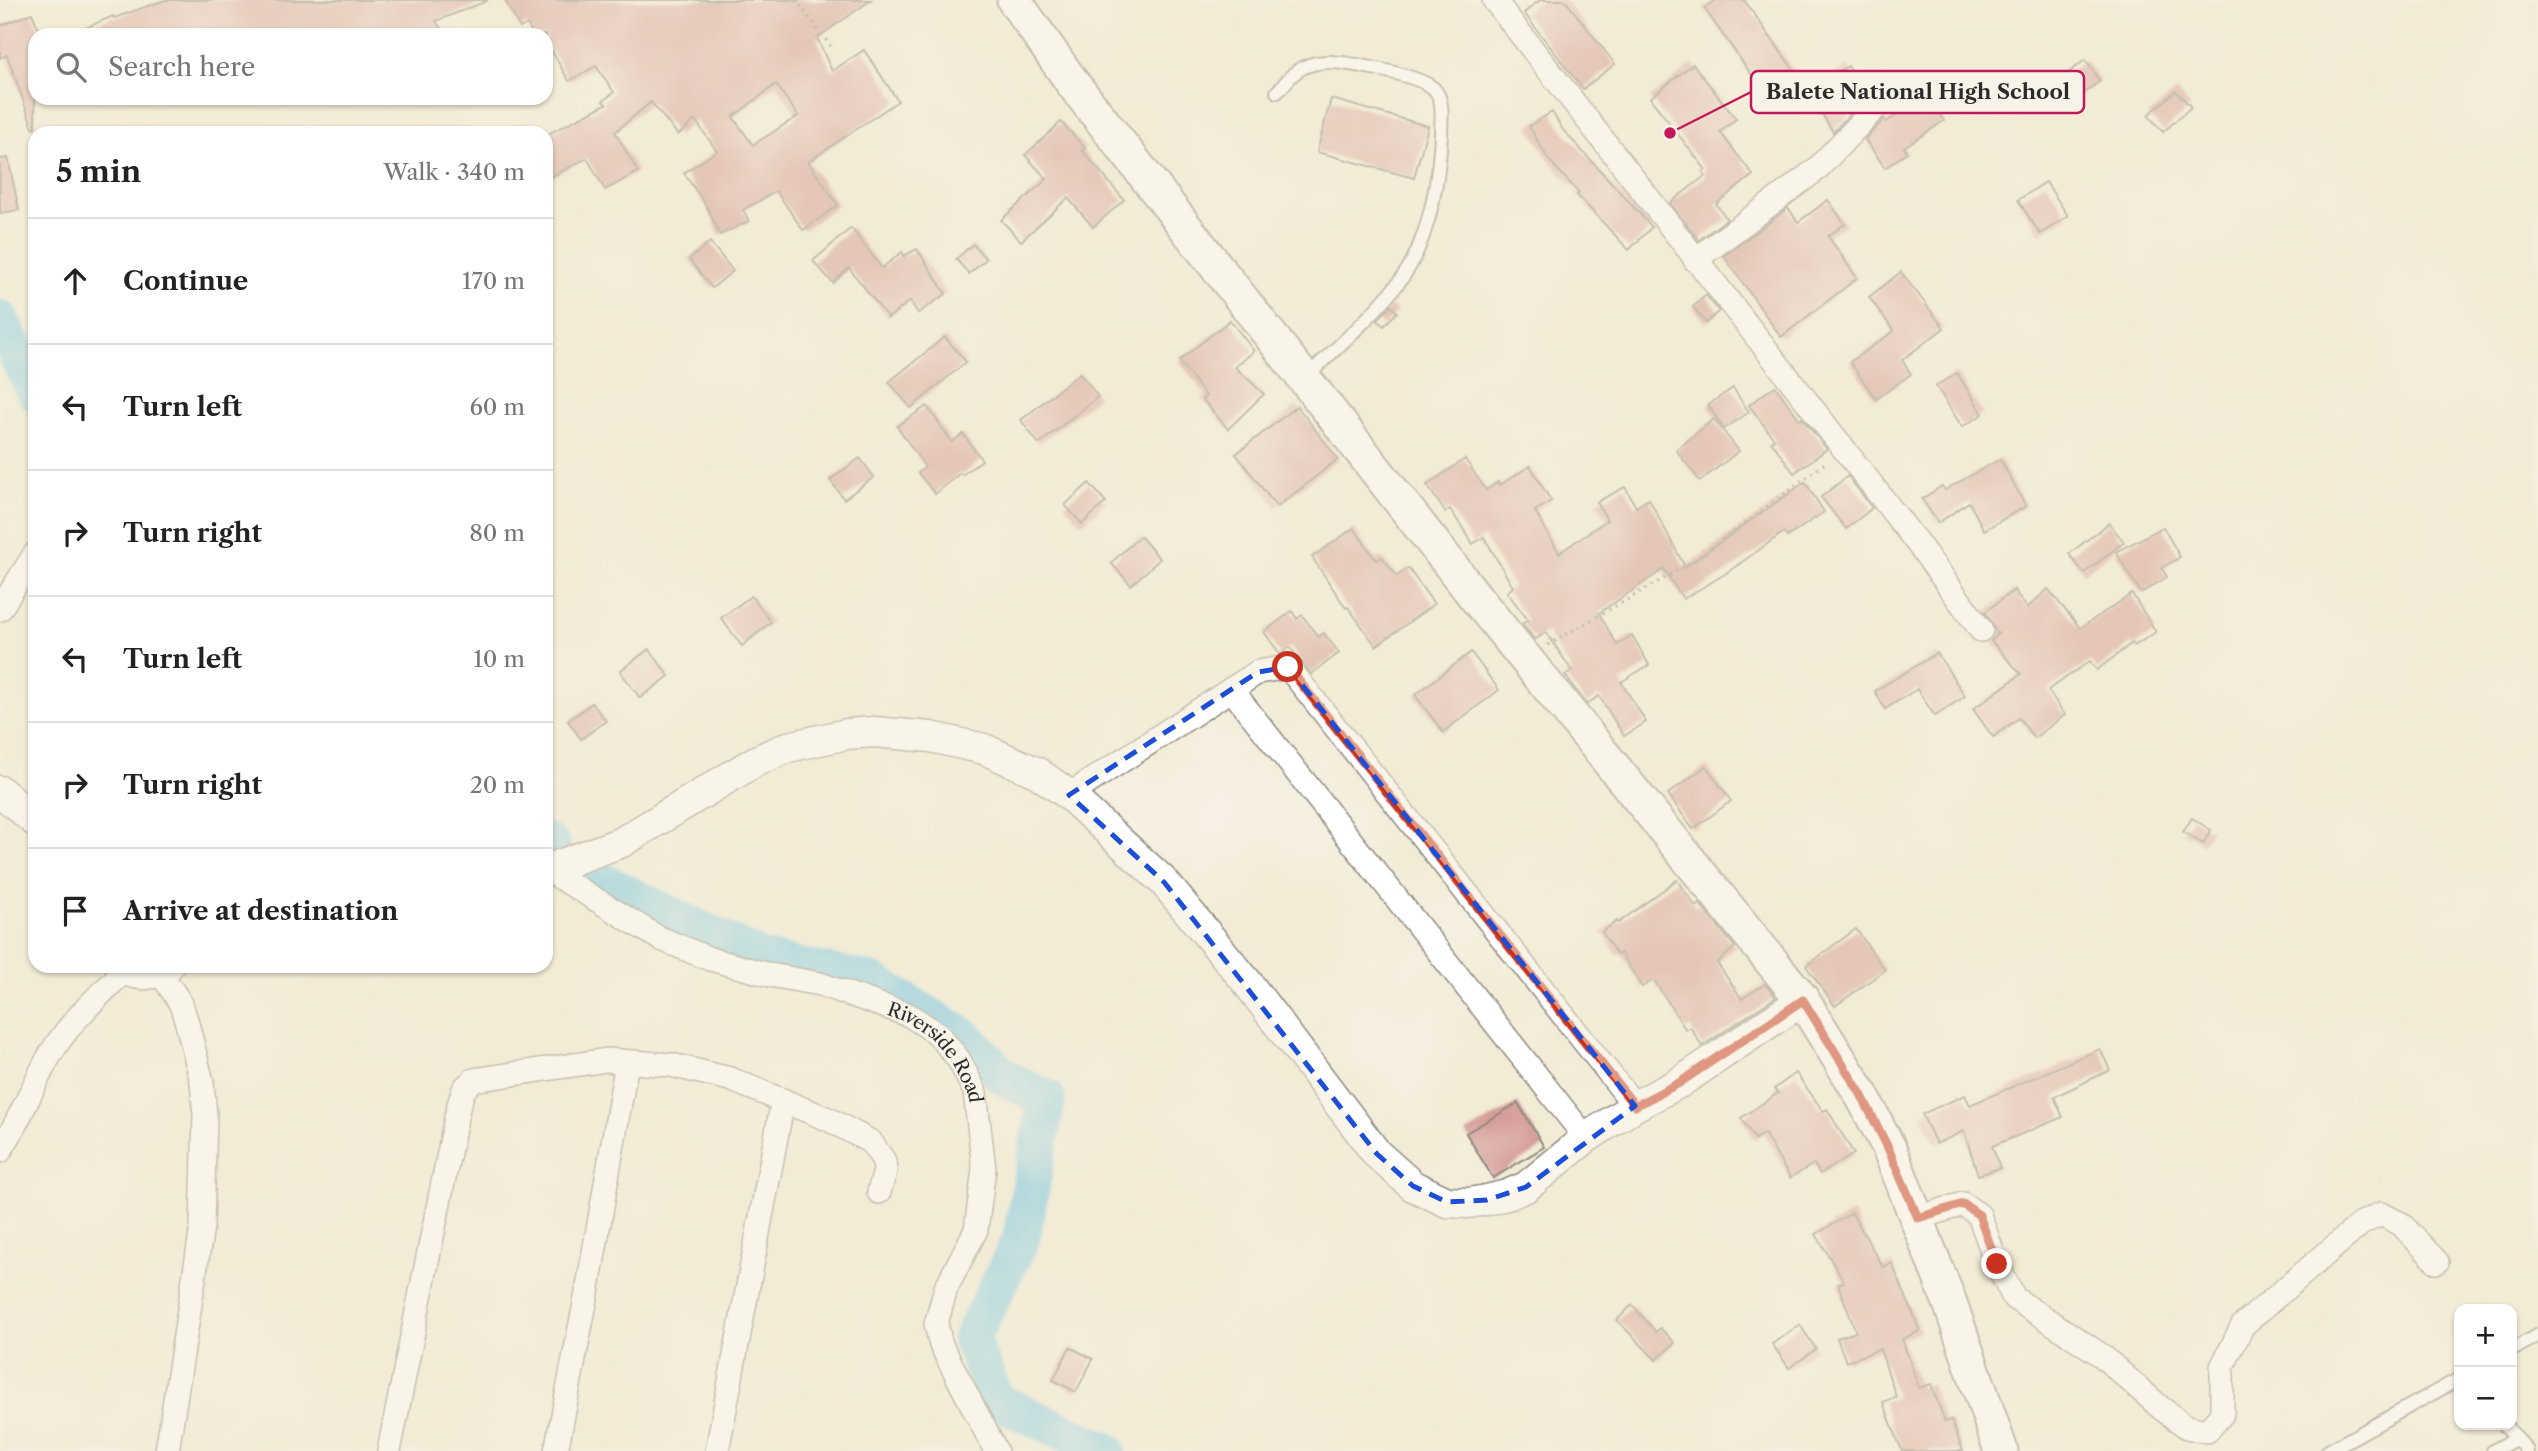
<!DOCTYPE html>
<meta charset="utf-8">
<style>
body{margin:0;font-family:"Libre Caslon Text",serif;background:#f2f2f2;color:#222}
.controls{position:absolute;right:21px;bottom:21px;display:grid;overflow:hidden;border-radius:14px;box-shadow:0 2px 5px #0004}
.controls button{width:63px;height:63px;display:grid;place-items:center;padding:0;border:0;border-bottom:2px solid #e0e0e0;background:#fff;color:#222;font:35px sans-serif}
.stop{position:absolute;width:21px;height:21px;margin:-16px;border:5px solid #c8321e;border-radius:50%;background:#fff}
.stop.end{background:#c8321e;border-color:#fff;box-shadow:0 2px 7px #0008}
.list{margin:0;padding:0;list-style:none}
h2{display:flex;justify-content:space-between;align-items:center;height:91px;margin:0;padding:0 28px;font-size:30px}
h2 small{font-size:23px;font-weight:400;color:#767676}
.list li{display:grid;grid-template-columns:46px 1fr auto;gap:21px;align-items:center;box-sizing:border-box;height:126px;padding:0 28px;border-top:2px solid #e0e0e0}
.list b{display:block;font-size:26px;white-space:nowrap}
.list em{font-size:23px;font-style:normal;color:#767676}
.icon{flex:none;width:38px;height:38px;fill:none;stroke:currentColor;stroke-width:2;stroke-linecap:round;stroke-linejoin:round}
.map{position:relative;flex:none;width:2538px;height:1451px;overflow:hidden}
.search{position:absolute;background:#fff;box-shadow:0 2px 5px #0004;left:28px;top:28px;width:525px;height:77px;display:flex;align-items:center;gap:18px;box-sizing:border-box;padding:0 24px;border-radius:21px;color:#767676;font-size:26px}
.panel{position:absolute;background:#fff;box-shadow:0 2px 5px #0004;left:28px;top:126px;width:525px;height:847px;border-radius:21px}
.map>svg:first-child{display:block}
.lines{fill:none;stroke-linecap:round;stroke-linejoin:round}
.river{stroke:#6bc4e9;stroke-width:38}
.building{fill:#d59b97;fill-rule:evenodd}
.service-casing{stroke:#8e8b80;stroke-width:16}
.minor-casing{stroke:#8e8b80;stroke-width:26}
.tertiary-casing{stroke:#8e8b80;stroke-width:33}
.secondary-casing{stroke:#8e8b80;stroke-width:37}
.path{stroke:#8e8b80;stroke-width:3.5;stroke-dasharray:2 5;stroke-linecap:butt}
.service{stroke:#fff;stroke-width:12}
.minor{stroke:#fff;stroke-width:23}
.tertiary{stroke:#fff;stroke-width:30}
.secondary{stroke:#fff;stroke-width:33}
.route{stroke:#c8321e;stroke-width:9}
.marked{fill:none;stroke:#1d4ed8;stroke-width:5;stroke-dasharray:14 9;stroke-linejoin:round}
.labels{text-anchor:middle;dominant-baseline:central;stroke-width:7;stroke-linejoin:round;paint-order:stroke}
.street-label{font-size:19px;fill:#2b2b2b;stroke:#f7f3e8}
.leader{fill:none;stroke:#c2185b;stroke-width:2.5}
.callout-dot{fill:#c2185b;stroke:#f7f3e8;stroke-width:2.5}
.callout{fill:#f7f3e8;stroke:#c2185b;stroke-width:2.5}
.callout-label{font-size:21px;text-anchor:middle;font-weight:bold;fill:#2b2b2b}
</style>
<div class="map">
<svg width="2538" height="1451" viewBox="0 0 2538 1451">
<rect width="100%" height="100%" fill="#f7f3e8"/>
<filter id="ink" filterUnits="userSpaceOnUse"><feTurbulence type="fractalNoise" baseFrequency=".0143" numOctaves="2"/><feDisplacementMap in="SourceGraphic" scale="14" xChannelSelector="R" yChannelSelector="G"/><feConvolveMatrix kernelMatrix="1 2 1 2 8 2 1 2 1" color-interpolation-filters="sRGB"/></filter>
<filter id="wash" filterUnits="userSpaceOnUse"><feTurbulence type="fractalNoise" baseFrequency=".00686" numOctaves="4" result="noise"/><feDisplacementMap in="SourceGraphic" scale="28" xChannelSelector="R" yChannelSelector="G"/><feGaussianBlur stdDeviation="1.57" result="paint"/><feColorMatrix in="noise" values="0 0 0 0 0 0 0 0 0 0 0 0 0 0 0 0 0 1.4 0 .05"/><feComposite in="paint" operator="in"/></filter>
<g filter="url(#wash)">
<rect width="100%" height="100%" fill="#f2ebd5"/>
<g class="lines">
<g class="river">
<path d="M 0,319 L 35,392"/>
<path d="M 546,841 L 552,846"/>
<path d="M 593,877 L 762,959 L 871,981 L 965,1037 L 1004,1077 L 1047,1099 L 1021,1239 L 971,1339 L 996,1401 L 1107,1451"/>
</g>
</g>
<g id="blocks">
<g class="building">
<path d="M 165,0 L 486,0 L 487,1 L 436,21 L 445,35 L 415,35 L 411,29 L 383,35 L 69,35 L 113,16 L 114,18 Z"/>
<path d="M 505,0 L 871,0 L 817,38 L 832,71 L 864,50 L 898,101 L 808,162 L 838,205 L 803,230 L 776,191 L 743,210 L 749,221 L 720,235 L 707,207 L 684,173 L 717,151 L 695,120 L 678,135 L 651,102 L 615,132 L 638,172 L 605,190 L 587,158 L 551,177 L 546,168 L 546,135 L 606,104 L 603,101 L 614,92 L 596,66 L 569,81 L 546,41 L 546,35 L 533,35 L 527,24 L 520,28 ZM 776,84 L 798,116 L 753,145 L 733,117 Z"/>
<path d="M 1540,0 L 1565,0 L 1615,64 L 1583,89 L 1524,13 Z"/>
<path d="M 1716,0 L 1744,0 L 1796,73 L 1766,95 L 1704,8 Z"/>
<path d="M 32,13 L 41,35 L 35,35 L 35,127 L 33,128 L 7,55 L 0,58 L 0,26 Z"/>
<path d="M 2085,60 L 2100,81 L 2075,100 L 2060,79 Z"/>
<path d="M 1693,64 L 1736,119 L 1720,132 L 1753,175 L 1716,204 L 1727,219 L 1699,240 L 1670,203 L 1705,176 L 1703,172 L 1706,170 L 1650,98 Z"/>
<path d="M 1848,66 L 1866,97 L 1833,132 L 1808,90 Z"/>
<path d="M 2176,91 L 2191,107 L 2163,132 L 2148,115 Z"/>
<path d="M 1928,96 L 1944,121 L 1904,147 L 1907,152 L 1885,168 L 1865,139 L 1884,119 L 1886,122 Z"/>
<path d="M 1331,99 L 1428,126 L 1414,178 L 1317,152 Z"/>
<path d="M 1552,112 L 1563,130 L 1652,227 L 1629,250 L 1577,195 L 1579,193 L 1548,159 L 1529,126 Z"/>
<path d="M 1061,122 L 1085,148 L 1082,150 L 1124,200 L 1093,227 L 1068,198 L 1021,241 L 1001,220 L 1047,179 L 1025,155 Z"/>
<path d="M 8,158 L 19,210 L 0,213 L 0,159 Z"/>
<path d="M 2046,182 L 2068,216 L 2040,234 L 2018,200 Z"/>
<path d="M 1828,200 L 1845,224 L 1828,236 L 1857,278 L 1781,337 L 1724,256 L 1788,208 L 1798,222 Z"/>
<path d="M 851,228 L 882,268 L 902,252 L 904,256 L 917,249 L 946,294 L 918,313 L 910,301 L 888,318 L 849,268 L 833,283 L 813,261 Z"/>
<path d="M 710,242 L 733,271 L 712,288 L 689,259 Z"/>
<path d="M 973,244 L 986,259 L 969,274 L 956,259 Z"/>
<path d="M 1901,272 L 1944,328 L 1902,360 L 1911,374 L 1876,399 L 1850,362 L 1894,331 L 1869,297 Z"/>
<path d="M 1706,295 L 1719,311 L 1706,323 L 1693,307 Z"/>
<path d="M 1391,306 L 1397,312 L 1384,326 L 1377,320 Z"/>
<path d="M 1230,320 L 1254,351 L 1235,367 L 1264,394 L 1228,429 L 1202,399 L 1206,396 L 1179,361 Z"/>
<path d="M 945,337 L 966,362 L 911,408 L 889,382 Z"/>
<path d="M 1080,373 L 1098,397 L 1039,444 L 1021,420 Z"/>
<path d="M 1957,373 L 1983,414 L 1962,427 L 1936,386 Z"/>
<path d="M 1775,386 L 1800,420 L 1802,418 L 1827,449 L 1794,473 L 1771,441 L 1774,439 L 1749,405 Z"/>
<path d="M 1733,388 L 1749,412 L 1724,429 L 1708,405 Z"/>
<path d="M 927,406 L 952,442 L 963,434 L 982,460 L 962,475 L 960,473 L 935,494 L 918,473 L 925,467 L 897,426 Z"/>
<path d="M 1297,406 L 1338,459 L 1277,507 L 1236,454 Z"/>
<path d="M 1714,419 L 1739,451 L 1700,481 L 1676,450 Z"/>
<path d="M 860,458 L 874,477 L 844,499 L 830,480 Z"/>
<path d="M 1465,459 L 1486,490 L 1498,482 L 1500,485 L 1530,466 L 1551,501 L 1535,511 L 1559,553 L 1607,520 L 1597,502 L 1625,487 L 1636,507 L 1649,499 L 1685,567 L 1805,482 L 1824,512 L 1787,537 L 1784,532 L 1725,574 L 1683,599 L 1664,569 L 1599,613 L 1617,645 L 1632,635 L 1649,665 L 1621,682 L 1646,722 L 1624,736 L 1599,696 L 1587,704 L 1575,689 L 1565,675 L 1572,671 L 1546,632 L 1535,640 L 1522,624 L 1528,620 L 1507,592 L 1513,587 L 1484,537 L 1473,544 L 1450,509 L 1445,512 L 1427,485 Z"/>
<path d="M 2000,459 L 2026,506 L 1984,530 L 1969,502 L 1938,523 L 1922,499 L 1942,486 L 1945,490 Z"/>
<path d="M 1848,476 L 1872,508 L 1846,529 L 1821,497 Z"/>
<path d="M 1089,483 L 1106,502 L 1082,524 L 1065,505 Z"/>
<path d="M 2109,523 L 2124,542 L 2084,573 L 2069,554 Z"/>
<path d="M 2163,527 L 2180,557 L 2162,568 L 2167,577 L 2141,593 L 2116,552 Z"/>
<path d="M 1354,528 L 1373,556 L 1377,560 L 1382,557 L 1397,576 L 1408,568 L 1434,604 L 1376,646 L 1348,607 L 1346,608 L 1312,557 Z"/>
<path d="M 1140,536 L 1160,559 L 1131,585 L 1111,563 Z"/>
<path d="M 2048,589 L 2080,628 L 2132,594 L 2156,632 L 2134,646 L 2132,643 L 2097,670 L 2090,661 L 2048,690 L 2065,715 L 2034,738 L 2019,718 L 1993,737 L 1973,709 L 2021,674 L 1991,641 L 1998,634 L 1985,612 L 2014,590 L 2027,608 Z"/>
<path d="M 751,596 L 771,622 L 742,646 L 721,618 Z"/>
<path d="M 1292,611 L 1297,619 L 1302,615 L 1318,637 L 1324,633 L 1339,653 L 1311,674 L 1290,647 L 1280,654 L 1264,632 Z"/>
<path d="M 649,649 L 669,676 L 640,698 L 620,671 Z"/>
<path d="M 1471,652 L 1499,690 L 1443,732 L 1415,695 Z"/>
<path d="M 1937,653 L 1965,696 L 1935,716 L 1917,689 L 1885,709 L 1875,691 Z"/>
<path d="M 592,703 L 606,721 L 581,739 L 568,721 Z"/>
<path d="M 1706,766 L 1731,801 L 1693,829 L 1668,794 Z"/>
<path d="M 2192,818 L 2211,830 L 2203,844 L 2183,832 Z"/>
<path d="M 1677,880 L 1696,907 L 1700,904 L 1735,947 L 1717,963 L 1742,999 L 1765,984 L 1776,997 L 1702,1046 L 1690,1027 L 1686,1030 L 1654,980 L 1642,987 L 1621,953 L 1617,955 L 1602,932 L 1617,921 L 1618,923 Z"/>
<path d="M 1856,929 L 1885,970 L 1835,1006 L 1806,966 Z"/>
<path d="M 2100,1049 L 2110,1070 L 2054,1097 L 2063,1117 L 1992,1146 L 2000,1168 L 1978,1175 L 1964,1131 L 1936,1144 L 1922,1114 L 1965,1095 L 1970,1105 Z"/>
<path d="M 1796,1073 L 1823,1111 L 1827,1109 L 1854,1154 L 1820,1174 L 1814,1164 L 1790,1178 L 1764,1133 L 1755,1139 L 1741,1118 L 1778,1093 L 1774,1089 Z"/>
<path d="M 1518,1103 L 1544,1147 L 1493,1178 L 1466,1133 Z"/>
<path d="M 1852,1213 L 1883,1267 L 1892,1263 L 1920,1331 L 1902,1339 L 1919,1388 L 1931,1384 L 1945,1422 L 1951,1420 L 1963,1451 L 1902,1451 L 1883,1402 L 1896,1397 L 1880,1349 L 1846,1362 L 1837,1338 L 1856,1332 L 1838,1284 L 1844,1282 L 1816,1234 Z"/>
<path d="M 1632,1305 L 1656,1332 L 1660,1328 L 1675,1343 L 1656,1360 L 1617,1320 Z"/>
<path d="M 1800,1325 L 1816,1349 L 1789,1368 L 1772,1344 Z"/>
<path d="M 1070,1347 L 1093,1359 L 1076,1392 L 1053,1380 Z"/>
</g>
</g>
</g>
<g filter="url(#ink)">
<use href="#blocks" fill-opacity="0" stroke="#8e8b80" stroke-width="2"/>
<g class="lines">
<g class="service-casing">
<g id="service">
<path d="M 1277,92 C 1284,85 1291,74 1300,69 C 1320,57 1346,63 1367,67 C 1383,70 1420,77 1433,88 C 1445,99 1441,119 1441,134 C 1439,178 1432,222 1412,262 C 1392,300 1336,348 1304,379"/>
<path d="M 2512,1350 L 2538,1335"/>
<path d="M 2504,1425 L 2517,1438"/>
<path d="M 2328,1451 L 2459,1379"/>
<path d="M 2493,1451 L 2517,1438 L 2527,1451"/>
</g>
</g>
<g class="minor-casing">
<g id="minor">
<path d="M 1494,0 L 1918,544 L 1981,630"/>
<path d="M 1695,260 L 1816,170 L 1876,107 L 1892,97 L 1917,88"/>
<path d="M 0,609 L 35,554"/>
<path d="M 1231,689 L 1586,1138"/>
<path d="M 1069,795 L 1258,672 L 1288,667 L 1635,1106"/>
<path id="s1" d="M 546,869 L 659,938 L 710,959 L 770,975 L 820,984 L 909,1015 L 938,1034 L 959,1060 L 975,1092 L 984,1169 L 976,1230 L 946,1288 L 936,1324 L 941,1345 L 996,1451"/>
<path d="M 160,972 L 181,1004 L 187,1023 L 202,1082 L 205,1115 L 202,1227 L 167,1451"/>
<path d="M 0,1151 C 20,1121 32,1086 50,1055 C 69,1022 98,997 125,970"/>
<path d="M 1918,1218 L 1963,1204 L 1979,1215 L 1997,1264 L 2014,1298 L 2101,1355 L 2161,1408 L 2187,1427 L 2207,1431 L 2222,1414 L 2222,1367 L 2243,1325 L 2362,1223 L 2381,1214 L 2401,1224 L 2437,1262"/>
<path d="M 389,1451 L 458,1108 L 464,1089 L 473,1080 L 607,1060 L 671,1065 L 730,1079 L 830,1120 L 871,1142 L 884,1161 L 885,1171 L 879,1192"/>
<path d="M 556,1451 L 587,1293 L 627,1062"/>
<path d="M 717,1451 L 783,1100"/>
</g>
</g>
<g class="tertiary-casing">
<g id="tertiary">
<path d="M 0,791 L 35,821"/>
<path d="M 546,870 L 622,842 L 756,761 L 788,747 L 847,734 L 874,732 L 931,737 L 984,749 L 1038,773 L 1069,795 L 1164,882 L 1246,981 L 1377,1154 L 1413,1186 L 1447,1202 L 1468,1203 L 1487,1200 L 1507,1195 L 1526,1187 L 1586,1138 L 1635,1106 L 1679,1083 L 1803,1000"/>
<path d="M 121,966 C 134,978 155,976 168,966"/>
</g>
</g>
<g class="secondary-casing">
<path id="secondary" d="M 1014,0 L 1074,85 L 1477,599 L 1802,999 L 1861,1094 L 1889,1148 L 1950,1303 L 2001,1451"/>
</g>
<g class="path">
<path d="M 796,0 L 833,49"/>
<path d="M 1548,645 L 1694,561 L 1828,461"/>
</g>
<use href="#service" class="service"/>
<use href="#minor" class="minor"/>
<use href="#tertiary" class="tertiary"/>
<use href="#secondary" class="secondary"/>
</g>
</g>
<g class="lines" filter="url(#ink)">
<path class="route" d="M 1288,667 L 1635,1106 L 1679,1083 L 1803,1000 L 1861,1094 L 1888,1148 L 1918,1218 L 1963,1204 L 1979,1215 L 1997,1264"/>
</g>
<path d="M0 0H2538V1451H0ZM 1288,667 L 1635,1106 L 1526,1187 L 1487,1200 L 1447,1202 L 1413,1186 L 1377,1154 L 1164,882 L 1069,795 L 1258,672 Z" fill="#f2ebd5" fill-opacity=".55" fill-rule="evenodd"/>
<path class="marked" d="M 1288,667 L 1635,1106 L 1526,1187 L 1487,1200 L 1447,1202 L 1413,1186 L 1377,1154 L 1164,882 L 1069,795 L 1258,672 Z"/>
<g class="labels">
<g class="street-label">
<text stroke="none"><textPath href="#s1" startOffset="441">Riverside Road</textPath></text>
</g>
</g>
<path class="leader" d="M1670 133L1751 92"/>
<circle class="callout-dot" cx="1670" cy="133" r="7"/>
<rect class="callout" x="1751" y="71" width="333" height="42" rx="7"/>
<g class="callout-label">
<text x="1918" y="99">Balete National High School</text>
</g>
</svg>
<div class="controls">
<button>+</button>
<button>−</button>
</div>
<div class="stop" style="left:1288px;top:667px"></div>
<div class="stop end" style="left:1997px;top:1264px"></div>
<div class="search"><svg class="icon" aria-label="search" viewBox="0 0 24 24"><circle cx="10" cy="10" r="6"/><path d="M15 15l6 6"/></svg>Search here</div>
<section class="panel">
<h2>5 min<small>Walk · 340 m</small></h2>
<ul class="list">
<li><svg class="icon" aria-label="ahead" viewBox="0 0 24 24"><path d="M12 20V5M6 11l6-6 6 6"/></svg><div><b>Continue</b></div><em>170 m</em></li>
<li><svg class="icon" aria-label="left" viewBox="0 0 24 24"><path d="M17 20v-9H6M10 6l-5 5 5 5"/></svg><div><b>Turn left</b></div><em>60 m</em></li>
<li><svg class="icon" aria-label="right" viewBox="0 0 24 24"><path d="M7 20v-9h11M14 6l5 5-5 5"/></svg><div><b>Turn right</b></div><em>80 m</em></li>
<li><svg class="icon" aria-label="left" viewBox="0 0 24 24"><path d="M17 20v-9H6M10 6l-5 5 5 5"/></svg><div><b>Turn left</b></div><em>10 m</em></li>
<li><svg class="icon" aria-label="right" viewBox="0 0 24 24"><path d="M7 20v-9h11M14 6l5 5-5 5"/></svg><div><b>Turn right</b></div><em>20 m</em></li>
<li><svg class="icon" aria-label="arrive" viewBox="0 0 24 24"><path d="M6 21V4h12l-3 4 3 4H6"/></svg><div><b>Arrive at destination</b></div></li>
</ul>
</section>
</div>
